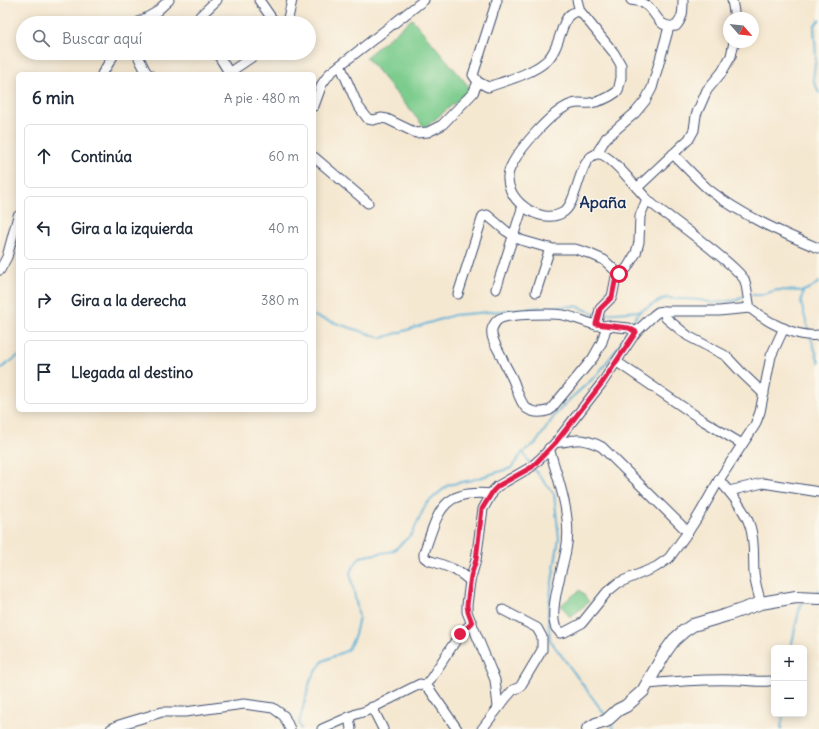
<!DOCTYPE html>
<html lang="es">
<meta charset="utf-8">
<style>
body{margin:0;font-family:Delius,sans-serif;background:#f2f2f3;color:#1f2937}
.controls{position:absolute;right:12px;bottom:12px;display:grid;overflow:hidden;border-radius:6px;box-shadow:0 2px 10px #0003}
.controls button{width:36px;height:36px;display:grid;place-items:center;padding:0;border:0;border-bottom:1px solid #e0e1e3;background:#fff;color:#1f2937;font:20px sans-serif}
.compass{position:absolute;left:723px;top:12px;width:36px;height:36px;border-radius:50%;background:#fff;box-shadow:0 2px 10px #0003;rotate:118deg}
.stop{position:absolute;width:12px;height:12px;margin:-9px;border:3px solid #e11d48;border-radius:50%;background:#fff}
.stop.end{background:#e11d48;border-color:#fff;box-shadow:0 1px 4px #0008}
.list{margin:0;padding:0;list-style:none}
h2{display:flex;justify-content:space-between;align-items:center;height:52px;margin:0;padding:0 16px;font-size:17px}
h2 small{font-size:13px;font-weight:400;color:#747a83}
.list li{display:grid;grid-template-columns:26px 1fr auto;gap:12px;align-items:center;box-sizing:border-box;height:64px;margin:0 8px 8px;padding:0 8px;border:1px solid #e0e1e3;border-radius:6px}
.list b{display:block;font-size:15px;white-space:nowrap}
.list em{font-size:13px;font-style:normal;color:#747a83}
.icon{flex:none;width:22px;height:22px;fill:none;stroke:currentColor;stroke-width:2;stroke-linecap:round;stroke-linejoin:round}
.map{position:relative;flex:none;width:819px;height:729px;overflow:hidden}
.search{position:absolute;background:#fff;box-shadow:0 2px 10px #0003;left:16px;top:16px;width:300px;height:44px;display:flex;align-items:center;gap:10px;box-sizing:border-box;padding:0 14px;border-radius:22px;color:#747a83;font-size:15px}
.panel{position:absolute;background:#fff;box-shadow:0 2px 10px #0003;left:16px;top:72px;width:300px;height:340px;border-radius:6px}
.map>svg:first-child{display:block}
.pitch{fill:#7bcc8d;stroke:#4b7e76}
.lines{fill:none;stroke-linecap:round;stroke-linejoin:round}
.stream{stroke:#5bb0d7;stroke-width:2}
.minor-casing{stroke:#3c4b6f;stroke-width:11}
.major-casing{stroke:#3c4b6f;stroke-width:14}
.minor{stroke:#fff;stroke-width:9}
.major{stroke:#fff;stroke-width:12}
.route{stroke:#e11d48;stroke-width:5}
.labels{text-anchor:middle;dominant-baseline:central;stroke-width:3;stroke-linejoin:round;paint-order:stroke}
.quarter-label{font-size:16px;font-weight:bold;fill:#1b2f5e;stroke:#fbf7ec}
</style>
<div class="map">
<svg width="819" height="729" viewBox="0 0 819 729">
<rect width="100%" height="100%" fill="#fbf7ec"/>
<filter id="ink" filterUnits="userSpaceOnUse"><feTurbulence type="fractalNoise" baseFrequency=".025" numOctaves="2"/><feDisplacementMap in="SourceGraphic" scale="8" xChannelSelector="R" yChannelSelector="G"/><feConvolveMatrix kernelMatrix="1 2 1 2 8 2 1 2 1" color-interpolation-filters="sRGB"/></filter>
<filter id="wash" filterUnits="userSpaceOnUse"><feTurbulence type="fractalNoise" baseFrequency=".012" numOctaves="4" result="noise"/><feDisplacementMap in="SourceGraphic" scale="16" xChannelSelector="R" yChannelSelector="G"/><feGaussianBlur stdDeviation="0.9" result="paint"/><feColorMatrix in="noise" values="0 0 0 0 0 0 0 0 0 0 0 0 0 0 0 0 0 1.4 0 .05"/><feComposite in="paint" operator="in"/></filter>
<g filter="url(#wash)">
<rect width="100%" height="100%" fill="#f5e8d1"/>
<g class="pitch">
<path d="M 412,19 L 471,89 L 425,128 L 366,57 Z"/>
<path d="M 580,590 L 589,602 L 570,617 L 561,605 Z"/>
</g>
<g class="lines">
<g class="stream">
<path d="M 819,20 L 814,26 L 816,57 L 813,79 L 819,93"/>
<path d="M 803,292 L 801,303 L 809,332"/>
<path d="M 751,295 L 761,295 L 777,290 L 803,291 L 811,288 L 819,282"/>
<path d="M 602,314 L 640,311"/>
<path d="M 314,316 L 382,338 L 454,315 L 547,307 L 576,306 L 596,314"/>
<path d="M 630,326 L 640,311 L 665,298 L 700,300 L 713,303 L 737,300 L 745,296"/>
<path d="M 811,338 L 819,362"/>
<path d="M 0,369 L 18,356"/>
<path d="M 523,452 L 530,464"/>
<path d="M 534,469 L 554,494 L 559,538 L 551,588 L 548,614 L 550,640 L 606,716"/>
<path d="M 816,593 L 819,590"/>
<path d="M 791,648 L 800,606 L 803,603"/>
<path d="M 611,723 L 613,729"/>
<path d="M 301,729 L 299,723 L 311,678 L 323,661 L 348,650 L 355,635 L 359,617 L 350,572 L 360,557 L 393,551 L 412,534 L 426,504 L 448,485 L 472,480 L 511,468 L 523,452 L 536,443 L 555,415 L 570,399 L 597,375 L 619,346 L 627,332"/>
<path d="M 781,729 L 783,714"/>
</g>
</g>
</g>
<g filter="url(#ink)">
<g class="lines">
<g class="minor-casing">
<g id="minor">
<path d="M 259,0 L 275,23"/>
<path d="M 497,0 L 473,75 L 478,82 L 488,87 C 505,81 531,74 545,62 C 560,51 561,19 571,14 C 573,12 577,12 580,11"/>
<path d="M 577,0 L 580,11 L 614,53 L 621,65 L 621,78 L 618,91 C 610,97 601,102 590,103 C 585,104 578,102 572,104 C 552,110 516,152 509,171 C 501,197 539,226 562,213 C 579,204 578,155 598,154 C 610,153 637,189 646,198 C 652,205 660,210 667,215 C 682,226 696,237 710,248 C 722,258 734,266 744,279 C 747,284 748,301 750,308 C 767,322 796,338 819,335"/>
<path d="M 631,0 C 636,1 643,2 646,5 C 659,15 657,28 676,26 C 683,18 683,11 683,0"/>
<path d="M 732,0 L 735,18"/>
<path d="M 200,16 L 217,0"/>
<path d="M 137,23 L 155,13 L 169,0"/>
<path d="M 287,23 L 292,0"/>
<path d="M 217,53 L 230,74"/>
<path d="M 139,58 L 146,72 L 149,74"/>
<path d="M 340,65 L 358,106 L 368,119 L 373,120 L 381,118 L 387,119 L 416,133 L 428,132 L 442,125 L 473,93 L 478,82"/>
<path d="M 102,74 L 115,53"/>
<path d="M 227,74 L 258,53"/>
<path d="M 314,106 L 322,84 L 330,73 L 424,0"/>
<path d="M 597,153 L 606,138 L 635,113 L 645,101 L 652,88 L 669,27"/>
<path d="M 673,154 C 685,166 696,178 708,189 C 741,215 780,232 818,248"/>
<path d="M 314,157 L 368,203"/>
<path d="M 637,188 L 689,139 L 694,130 L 696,115 L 707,90 L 722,72 L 731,56 L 734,42"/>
<path d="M 0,270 L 7,257 L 18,216"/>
<path d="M 496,289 L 523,206"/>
<path d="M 536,292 L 550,248"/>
<path d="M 458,294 L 483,216 L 487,215 L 506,231 L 521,240 L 552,249 L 575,249 L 588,253 L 604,260 L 619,274"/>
<path d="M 664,311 L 666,318 L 688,336 L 726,356 L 742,373 L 764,394"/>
<path d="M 596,325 C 585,322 574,317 563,315 C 553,313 508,314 499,319 C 496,321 493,326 492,329 C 490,339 499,350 502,358 C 505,366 510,373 513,380 C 517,389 519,401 526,408 C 533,413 542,413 550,410 L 593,358 L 602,342 L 607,325"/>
<path d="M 636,332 L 629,328 L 596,325 L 600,309 L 612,297 L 616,277 L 627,268 L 636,253 L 639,242 L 640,216 L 647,199"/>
<path d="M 617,362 L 702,420 L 742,444"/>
<path d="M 556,442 C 564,443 569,440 576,440 C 585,439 594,443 602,447 L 688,532"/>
<path d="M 549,448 C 558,479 573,518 566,550 C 563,568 548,612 556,628 C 556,628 560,632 560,633 L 565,632 L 582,623 L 607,592 L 618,583 L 656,567 L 669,558 L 688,532 L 699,515 L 719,480 L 755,425 L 760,412 L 771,356 L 784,328"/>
<path d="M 719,480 C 731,494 744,508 750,526 C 755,541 753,557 754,573 C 755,583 758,593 761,603"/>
<path d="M 729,491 L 763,483 L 819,492"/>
<path d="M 470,581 C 456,568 446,566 428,560 L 424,557 L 424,553 C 438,513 441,488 492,494"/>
<path d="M 647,684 C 677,681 708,679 738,680 C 749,680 758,682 769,681"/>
<path d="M 426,686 L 460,634 L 472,623"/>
<path d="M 372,707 L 383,729"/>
<path d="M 498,707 L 495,680 L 467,612 L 467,605 L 470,581 L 476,560 L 483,509 L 493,491 L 498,486 L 531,467 L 542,457 L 556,442 L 602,383 L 636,332 L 654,315 L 658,312 L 664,311 L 719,311 L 750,308"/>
<path d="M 349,717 L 351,729"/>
<path d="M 111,729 L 119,725 L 162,712 L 185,712 L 244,704 L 273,708 L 284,716 L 290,729"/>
<path d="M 322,729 L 356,714 L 366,711 L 420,684 L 426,686 L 430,690 L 457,729"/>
<path d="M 482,729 L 506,698 L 513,690 L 520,687 L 542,650 L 542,637 L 537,628 L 503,610"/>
</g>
</g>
<g class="major-casing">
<path id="major" d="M 588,729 L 596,724 L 606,721 L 618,710 L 626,706 L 643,691 L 666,651 L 674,640 L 684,631 L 693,625 L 727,615 L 761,603 L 796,597 L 819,598"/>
</g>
<use href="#minor" class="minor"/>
<use href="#major" class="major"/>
</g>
</g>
<g class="lines" filter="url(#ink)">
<path class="route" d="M 460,634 L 472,623 L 468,612 L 467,605 L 471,576 L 476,560 L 482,509 L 493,491 L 498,486 L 532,467 L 556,442 L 602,383 L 636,332 L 629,328 L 596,324 L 600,309 L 612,297 L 616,277 L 619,274"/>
</g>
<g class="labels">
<g class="quarter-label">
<text x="603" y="202">Apaña</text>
</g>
</g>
</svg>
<div class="controls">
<button>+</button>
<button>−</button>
</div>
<svg class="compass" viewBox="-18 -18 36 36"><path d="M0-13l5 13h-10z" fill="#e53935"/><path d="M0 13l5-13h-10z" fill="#747a83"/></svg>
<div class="stop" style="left:619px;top:274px"></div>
<div class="stop end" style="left:460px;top:634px"></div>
<div class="search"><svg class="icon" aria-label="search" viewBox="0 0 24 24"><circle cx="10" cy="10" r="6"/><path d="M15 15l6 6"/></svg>Buscar aquí</div>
<section class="panel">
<h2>6 min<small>A pie · 480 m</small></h2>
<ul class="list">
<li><svg class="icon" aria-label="ahead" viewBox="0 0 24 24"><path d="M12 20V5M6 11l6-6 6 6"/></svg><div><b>Continúa</b></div><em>60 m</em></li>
<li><svg class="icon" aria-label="left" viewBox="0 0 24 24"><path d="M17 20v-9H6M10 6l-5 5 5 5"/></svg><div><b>Gira a la izquierda</b></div><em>40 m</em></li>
<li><svg class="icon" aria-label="right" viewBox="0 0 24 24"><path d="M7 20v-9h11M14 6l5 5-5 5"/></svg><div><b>Gira a la derecha</b></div><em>380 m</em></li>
<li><svg class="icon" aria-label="arrive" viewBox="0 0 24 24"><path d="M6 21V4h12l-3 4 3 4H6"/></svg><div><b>Llegada al destino</b></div></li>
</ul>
</section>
</div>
